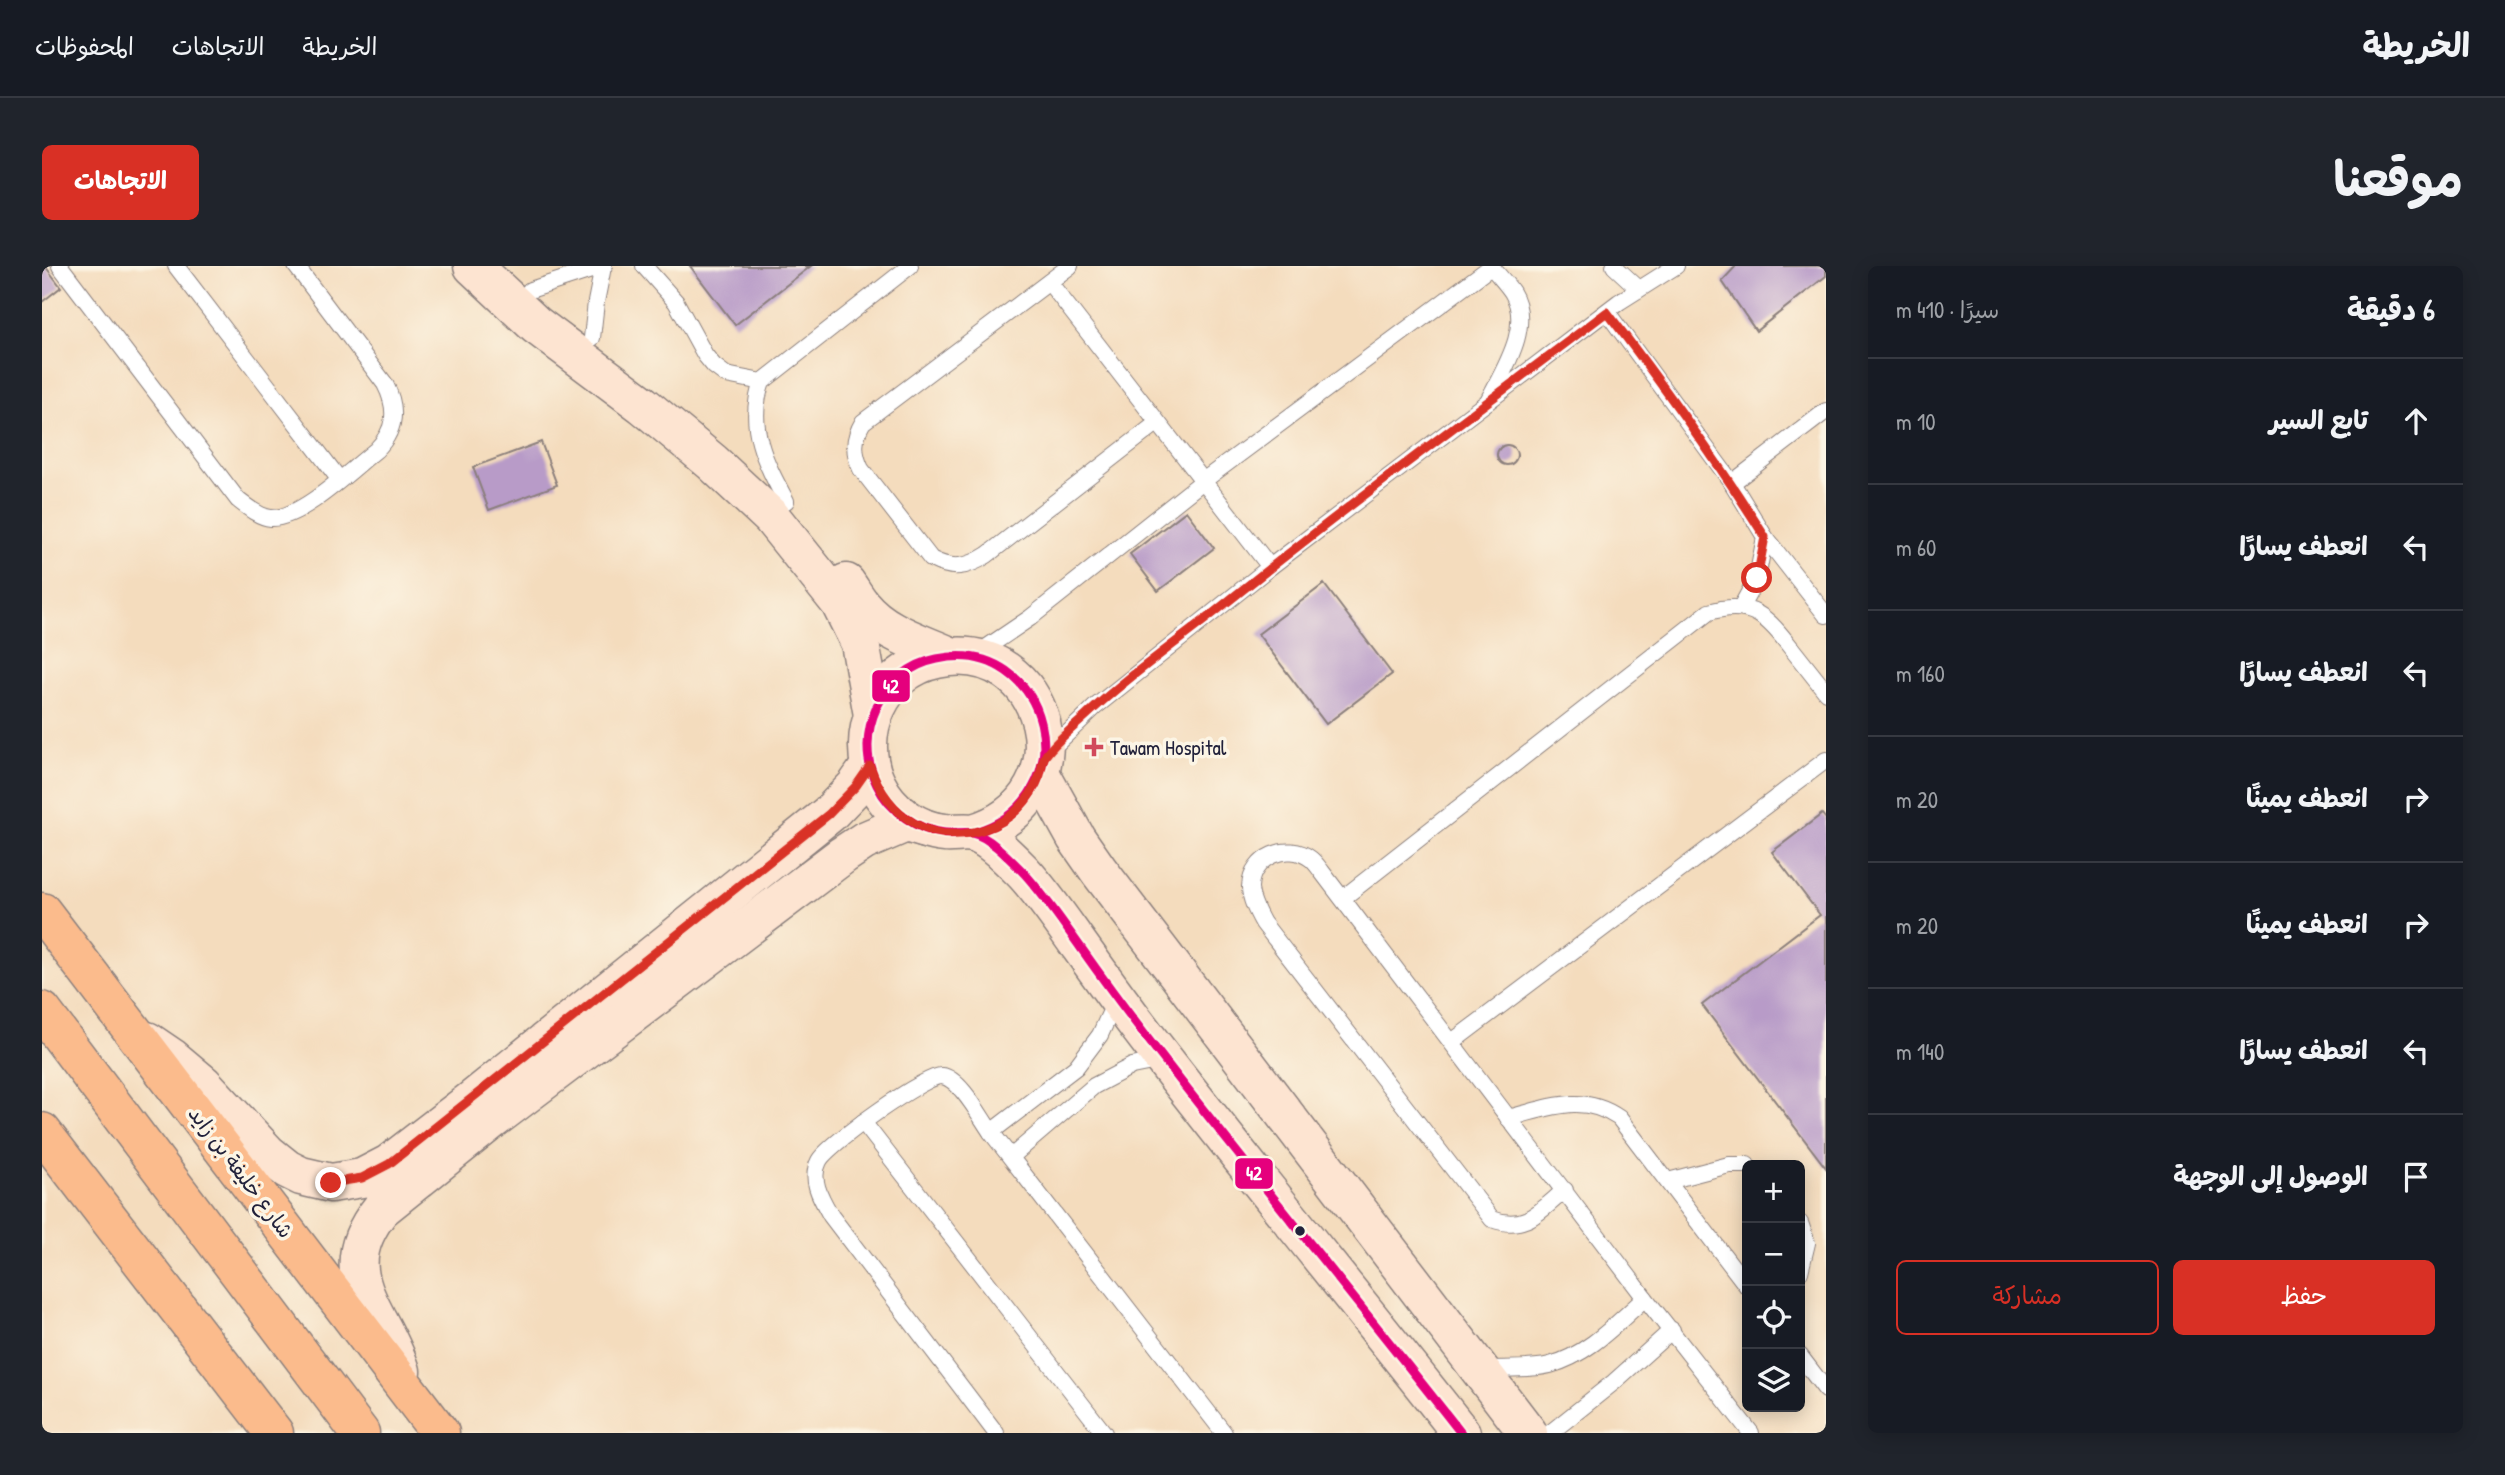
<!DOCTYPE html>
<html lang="ar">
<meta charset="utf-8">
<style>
body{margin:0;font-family:"Patrick Hand","Playpen Sans Arabic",sans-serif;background:#20242c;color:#f1f3f6;direction:rtl}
.controls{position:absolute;right:21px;bottom:21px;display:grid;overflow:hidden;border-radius:10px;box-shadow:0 4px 18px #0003}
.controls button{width:63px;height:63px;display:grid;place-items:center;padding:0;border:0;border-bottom:2px solid #363941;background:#171b24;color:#f1f3f6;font:35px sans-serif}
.stop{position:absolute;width:21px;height:21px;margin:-16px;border:5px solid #d93025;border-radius:50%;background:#fff}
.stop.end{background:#d93025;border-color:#fff;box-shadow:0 2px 7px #0008}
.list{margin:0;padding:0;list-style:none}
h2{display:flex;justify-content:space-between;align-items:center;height:91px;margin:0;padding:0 28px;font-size:30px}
h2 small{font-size:23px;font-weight:400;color:#9ea1a6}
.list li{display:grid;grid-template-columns:46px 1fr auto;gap:21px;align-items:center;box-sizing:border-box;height:126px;padding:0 28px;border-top:2px solid #363941}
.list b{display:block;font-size:26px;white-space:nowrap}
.list em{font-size:23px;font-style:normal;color:#9ea1a6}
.actions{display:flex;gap:14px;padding:21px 28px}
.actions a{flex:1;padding:16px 0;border:2px solid #d93025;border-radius:10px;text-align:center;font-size:24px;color:#d93025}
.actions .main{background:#d93025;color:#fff}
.icon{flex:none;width:38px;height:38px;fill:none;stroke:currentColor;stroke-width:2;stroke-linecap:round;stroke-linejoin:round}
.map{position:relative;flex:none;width:1784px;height:1167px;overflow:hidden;direction:ltr;border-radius:10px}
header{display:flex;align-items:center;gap:42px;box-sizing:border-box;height:98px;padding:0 35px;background:#171b24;border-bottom:2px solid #363941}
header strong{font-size:33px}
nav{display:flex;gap:38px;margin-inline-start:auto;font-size:24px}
.intro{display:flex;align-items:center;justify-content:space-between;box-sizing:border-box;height:168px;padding:0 42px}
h1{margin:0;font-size:49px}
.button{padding:18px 32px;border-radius:10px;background:#d93025;color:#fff;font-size:24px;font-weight:700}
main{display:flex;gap:42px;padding:0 42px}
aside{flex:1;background:#171b24;border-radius:10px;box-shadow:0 4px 18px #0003}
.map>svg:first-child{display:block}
.building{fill:#b89bc8}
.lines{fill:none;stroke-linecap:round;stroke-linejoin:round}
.lane-casing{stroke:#8b7f7c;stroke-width:18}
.secondary-casing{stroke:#8b7f7c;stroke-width:41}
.primary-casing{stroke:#8b7f7c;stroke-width:41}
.highway-casing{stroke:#8b7f7c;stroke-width:41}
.lane{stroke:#fff;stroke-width:16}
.secondary{stroke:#fde4d1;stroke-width:38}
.primary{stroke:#fbbb8c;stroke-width:38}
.highway{stroke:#fbbb8c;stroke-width:38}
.bus-1-casing{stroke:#fcf5e5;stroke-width:14}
.bus-1{stroke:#e5007d;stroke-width:9}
.route{stroke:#d93025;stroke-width:9}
.poi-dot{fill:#d1495b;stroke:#fcf5e5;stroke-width:2.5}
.bus-dot{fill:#22223b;stroke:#fcf5e5;stroke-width:2.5}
.labels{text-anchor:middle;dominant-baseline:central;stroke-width:7;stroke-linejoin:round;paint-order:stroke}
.poi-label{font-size:21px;fill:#22223b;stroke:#fcf5e5;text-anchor:start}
.street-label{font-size:21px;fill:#22223b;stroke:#fcf5e5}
.line-badge{stroke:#fcf5e5;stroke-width:2.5}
.badge-label{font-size:19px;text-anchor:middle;font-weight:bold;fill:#fff}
</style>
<header>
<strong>الخريطة</strong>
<nav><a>الخريطة</a><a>الاتجاهات</a><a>المحفوظات</a></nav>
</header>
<div class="intro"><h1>موقعنا</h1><a class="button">الاتجاهات</a></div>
<main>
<aside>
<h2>6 دقيقة<small>سيرًا · 410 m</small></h2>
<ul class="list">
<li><svg class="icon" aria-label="ahead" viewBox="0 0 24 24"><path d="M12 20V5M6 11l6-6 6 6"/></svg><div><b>تابع السير</b></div><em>10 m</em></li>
<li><svg class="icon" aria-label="left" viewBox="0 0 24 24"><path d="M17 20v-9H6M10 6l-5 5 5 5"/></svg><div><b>انعطف يسارًا</b></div><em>60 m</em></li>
<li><svg class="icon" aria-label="left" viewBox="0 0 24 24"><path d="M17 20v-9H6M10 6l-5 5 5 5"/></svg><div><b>انعطف يسارًا</b></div><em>160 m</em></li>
<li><svg class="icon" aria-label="right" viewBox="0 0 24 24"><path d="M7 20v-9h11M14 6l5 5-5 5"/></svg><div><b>انعطف يمينًا</b></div><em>20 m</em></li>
<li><svg class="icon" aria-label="right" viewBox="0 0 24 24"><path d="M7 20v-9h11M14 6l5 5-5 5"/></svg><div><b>انعطف يمينًا</b></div><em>20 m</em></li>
<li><svg class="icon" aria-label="left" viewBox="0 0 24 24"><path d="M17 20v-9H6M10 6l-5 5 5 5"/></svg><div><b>انعطف يسارًا</b></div><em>140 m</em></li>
<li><svg class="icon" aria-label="arrive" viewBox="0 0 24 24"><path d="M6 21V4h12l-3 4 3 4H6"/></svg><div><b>الوصول إلى الوجهة</b></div></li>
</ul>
<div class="actions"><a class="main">حفظ</a><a>مشاركة</a></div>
</aside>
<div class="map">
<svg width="1784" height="1167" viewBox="0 0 1784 1167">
<rect width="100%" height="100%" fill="#fcf5e5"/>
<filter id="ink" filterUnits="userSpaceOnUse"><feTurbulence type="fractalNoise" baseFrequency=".0143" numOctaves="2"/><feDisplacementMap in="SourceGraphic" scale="14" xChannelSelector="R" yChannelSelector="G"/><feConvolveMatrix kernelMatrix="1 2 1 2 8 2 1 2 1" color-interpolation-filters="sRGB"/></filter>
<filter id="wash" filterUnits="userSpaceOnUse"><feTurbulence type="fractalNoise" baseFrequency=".00686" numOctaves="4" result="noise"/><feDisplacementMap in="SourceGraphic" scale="28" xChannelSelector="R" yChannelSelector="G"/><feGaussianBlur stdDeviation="1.57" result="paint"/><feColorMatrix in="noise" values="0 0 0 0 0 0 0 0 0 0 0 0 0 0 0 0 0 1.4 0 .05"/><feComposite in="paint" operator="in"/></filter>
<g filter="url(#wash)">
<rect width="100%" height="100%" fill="#f4dcbd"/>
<g id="blocks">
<g class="building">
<path d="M 0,0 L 3,0 L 19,21 L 0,36 Z"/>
<path d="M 648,0 L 769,0 L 693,59 Z"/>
<path d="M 1694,0 L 1784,0 L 1784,10 L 1714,65 L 1680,15 Z"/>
<path d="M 499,176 L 515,219 L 447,244 L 431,201 Z"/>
<circle cx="1465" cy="189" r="10"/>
<path d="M 1144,245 L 1172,282 L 1116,325 L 1088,288 Z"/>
<path d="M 1282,318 L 1350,408 L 1284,458 L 1216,368 Z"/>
<path d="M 1780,548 L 1784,553 L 1784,902 L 1660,739 L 1778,649 L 1730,586 Z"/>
</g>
</g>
</g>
<g filter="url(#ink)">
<use href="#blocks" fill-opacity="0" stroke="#8b7f7c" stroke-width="2"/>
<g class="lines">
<g class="lane-casing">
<g id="lane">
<path d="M 18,0 L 196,234 C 205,241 217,251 229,252 C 259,253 310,203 334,184 C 354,164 356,143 343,118 L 254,0"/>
<path d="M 134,0 L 297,213"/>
<path d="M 602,0 L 634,36 L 663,89 L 672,100 L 684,109 L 720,116"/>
<path d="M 1028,0 L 821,156 C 811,173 811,186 819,203 L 889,293 C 910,304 925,302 945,289 L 1115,157"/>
<path d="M 1572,0 L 1597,23"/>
<path d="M 1007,16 L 1228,301"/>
<path d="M 488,24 L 562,0"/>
<path d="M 1565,46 L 1690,217 L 1723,271 L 1784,349"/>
<path d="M 550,72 L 554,36 L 561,1"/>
<path d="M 1446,135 C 1462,103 1491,60 1470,26 C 1464,17 1456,9 1449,0"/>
<path d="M 1690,217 L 1784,145"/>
<path d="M 744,235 C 723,196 704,160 720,116 L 868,0"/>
<path d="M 1699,341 L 1715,312 L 1723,271"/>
<path d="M 932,390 L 988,352 L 1161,215 L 1450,0"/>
<path d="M 1006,486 L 1053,441 L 1228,301 L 1577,36 L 1634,0"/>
<path d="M 1301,632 L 1667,346 C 1710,333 1725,351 1750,383 C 1761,397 1773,412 1784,426"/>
<path d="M 1410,776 L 1784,494"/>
<path d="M 1466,852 C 1507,842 1540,826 1577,852 L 1705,1020"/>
<path d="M 821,856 L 1062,1167"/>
<path d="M 949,866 L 1034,801 L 1058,769 L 1074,734"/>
<path d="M 969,891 L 1052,820 L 1090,800 L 1120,794"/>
<path d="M 1626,915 L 1687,899 L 1705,899"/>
<path d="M 1523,924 C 1499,944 1483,966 1450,953 L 1221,657 C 1215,646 1208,633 1208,621 C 1209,591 1246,575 1269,593 C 1273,596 1277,602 1280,606 L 1603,1032 L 1709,1167"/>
<path d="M 1758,957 L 1765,977 L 1758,1006"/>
<path d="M 1758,1090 L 1784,1124"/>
<path d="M 1442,1103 C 1464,1102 1488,1104 1508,1099 C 1546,1089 1575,1057 1603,1032"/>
<path d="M 954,1167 L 789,950 C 780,934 767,914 777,895 C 785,879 884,808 900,810 C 918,812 939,852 949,866 L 1182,1167"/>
<path d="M 1508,1167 L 1572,1116 L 1630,1064"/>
</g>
</g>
<g class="secondary-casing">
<g id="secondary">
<path d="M 431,0 L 494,59 L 601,139 L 670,196 L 729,251 L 798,337 L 818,377 L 831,449"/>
<path d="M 804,317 C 809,324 814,333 820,340 C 842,367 877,376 908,390"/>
<path d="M 998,507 L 1034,572 L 1057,605 L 1486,1167"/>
<path d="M 931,567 C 1050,531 1006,369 895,393 C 839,404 810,469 835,519 C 847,544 875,565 903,567 C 912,568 922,565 930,567 C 947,570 970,595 982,607 C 1003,630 1021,657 1039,682 C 1066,720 1094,758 1123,795 C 1220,920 1321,1042 1419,1167"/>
<path d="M 105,775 L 130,792 L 161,818 L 225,887 L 245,903 L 259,910 L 289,917 L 320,912 L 347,898 L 430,834 L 787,548 L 814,520 L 828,500"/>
<path d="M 359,1105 C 339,1043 287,1008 339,943 L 450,854 L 801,589 L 822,575 L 864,557 L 881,562"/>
</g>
</g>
<g class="primary-casing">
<path id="primary" d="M 0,646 L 398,1167"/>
</g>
<g class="highway-casing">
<g id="highway">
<path d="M 0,745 L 318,1167"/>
<path d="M 0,866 L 232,1167"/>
</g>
</g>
<use href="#lane" class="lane"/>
<use href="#secondary" class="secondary"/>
<use href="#primary" class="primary"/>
<use href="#highway" class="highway"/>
<g class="bus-1-casing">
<path id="bus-1" d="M 931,567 C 1050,531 1006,369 895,393 C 839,404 810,469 835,519 C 847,544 875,565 903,567 C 912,568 922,565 930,567 C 947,570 970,595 982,607 C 1003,630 1021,657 1039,682 C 1066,720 1094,758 1123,795 C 1220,920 1321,1042 1419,1167"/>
</g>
<use href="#bus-1" class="bus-1"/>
</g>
</g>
<g class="lines" filter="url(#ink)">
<path class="route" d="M 289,917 L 320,912 L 347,898 L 787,548 L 814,520 L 828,500 C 846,550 889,581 943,563 C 969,555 989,534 998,509 C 1000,502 1000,494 1004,489 C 1015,474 1032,461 1046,448 C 1085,411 1131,379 1174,345 C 1302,242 1434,145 1565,46 C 1621,119 1674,193 1723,271 L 1715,312"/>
</g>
<path class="poi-dot" d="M1048.5 470.5h7v7h7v7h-7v7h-7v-7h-7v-7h7z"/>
<circle class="bus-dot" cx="1258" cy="965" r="6"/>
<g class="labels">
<g class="poi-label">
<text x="1068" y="481">Tawam Hospital</text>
</g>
<g class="street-label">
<text transform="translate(199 906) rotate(53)">شارع خليفة بن زايد</text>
</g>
</g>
<g class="line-badge">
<rect x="829" y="403" width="40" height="34" rx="7" fill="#e5007d"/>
<rect x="1192" y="891" width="40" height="33" rx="7" fill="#e5007d"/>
</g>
<g class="badge-label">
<text x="849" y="427">42</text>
<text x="1212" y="914">42</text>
</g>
</svg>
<div class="controls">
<button>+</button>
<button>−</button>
<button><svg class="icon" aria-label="locate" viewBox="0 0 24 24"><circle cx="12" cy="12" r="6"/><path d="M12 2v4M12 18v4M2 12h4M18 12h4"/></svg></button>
<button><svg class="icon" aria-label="layers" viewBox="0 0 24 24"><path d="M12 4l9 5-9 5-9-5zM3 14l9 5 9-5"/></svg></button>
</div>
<div class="stop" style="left:1715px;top:312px"></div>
<div class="stop end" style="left:289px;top:917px"></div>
</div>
</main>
